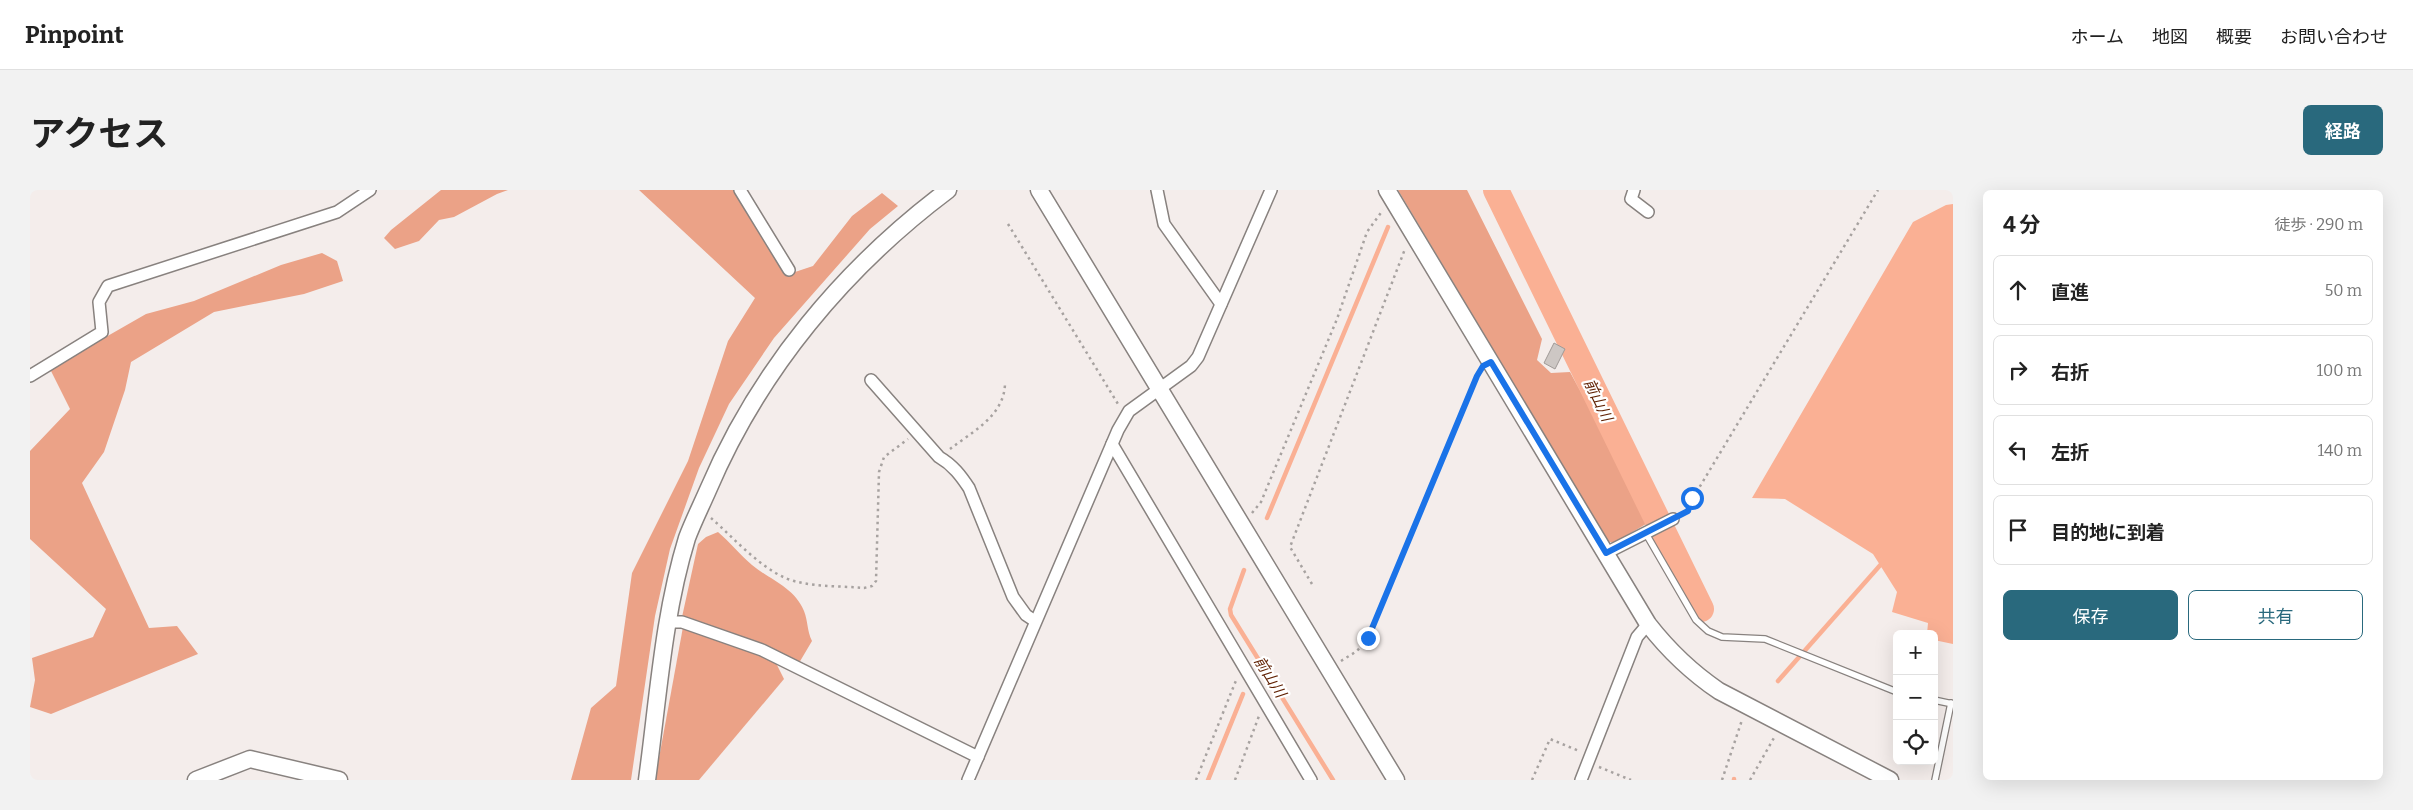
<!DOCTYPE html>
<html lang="ja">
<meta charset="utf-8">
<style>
body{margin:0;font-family:Bitter,"Noto Sans JP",serif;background:#f2f2f2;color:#222}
.controls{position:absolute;right:15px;bottom:15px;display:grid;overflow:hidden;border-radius:8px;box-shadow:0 5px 20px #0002}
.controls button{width:45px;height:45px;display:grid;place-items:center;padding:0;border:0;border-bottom:1px solid #e0e0e0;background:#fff;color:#222;font:25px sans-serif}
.stop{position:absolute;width:15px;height:15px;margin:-11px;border:4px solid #1a73e8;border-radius:50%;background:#fff}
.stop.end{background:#1a73e8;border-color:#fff;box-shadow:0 1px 5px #0008}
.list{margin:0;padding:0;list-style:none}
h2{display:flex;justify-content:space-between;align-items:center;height:65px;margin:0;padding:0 20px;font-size:21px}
h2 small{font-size:16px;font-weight:400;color:#767676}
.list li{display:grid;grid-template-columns:32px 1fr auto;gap:15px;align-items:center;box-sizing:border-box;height:70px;margin:0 10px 10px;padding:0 10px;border:1px solid #e0e0e0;border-radius:8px}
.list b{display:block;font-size:19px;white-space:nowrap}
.list em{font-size:16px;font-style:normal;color:#767676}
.actions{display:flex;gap:10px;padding:15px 20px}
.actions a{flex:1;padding:11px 0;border:1px solid #29697d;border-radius:8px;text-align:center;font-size:18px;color:#29697d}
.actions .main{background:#29697d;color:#fff}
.icon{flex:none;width:28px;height:28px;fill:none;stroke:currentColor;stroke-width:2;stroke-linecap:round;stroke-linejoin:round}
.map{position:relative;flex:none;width:1923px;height:590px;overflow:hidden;border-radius:8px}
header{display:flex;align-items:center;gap:30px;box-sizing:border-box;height:70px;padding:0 25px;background:#fff;border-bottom:1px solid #e0e0e0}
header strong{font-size:24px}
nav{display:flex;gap:28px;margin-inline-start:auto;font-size:18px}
.intro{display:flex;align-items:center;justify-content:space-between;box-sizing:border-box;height:120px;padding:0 30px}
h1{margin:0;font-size:35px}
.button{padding:12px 22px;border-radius:8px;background:#29697d;color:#fff;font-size:18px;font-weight:700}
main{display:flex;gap:30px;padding:0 30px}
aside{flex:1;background:#fff;border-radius:8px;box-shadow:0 5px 20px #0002}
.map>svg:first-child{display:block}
.forest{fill:#eba287}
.water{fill:#fab094}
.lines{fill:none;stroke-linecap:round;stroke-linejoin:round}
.stream{stroke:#fab094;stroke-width:4.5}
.river{stroke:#fab094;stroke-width:26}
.building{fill:#cdc7c4;stroke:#a09a97}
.lane-casing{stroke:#88827f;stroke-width:8}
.street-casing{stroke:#88827f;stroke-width:14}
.secondary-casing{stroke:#88827f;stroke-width:19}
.path{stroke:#a7a2a0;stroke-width:2.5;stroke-dasharray:2.5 4;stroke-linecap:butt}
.lane{stroke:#fff;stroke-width:5.5}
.street{stroke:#fff;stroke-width:11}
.secondary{stroke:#fff;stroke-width:16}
.route{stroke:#1a73e8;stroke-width:6}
.labels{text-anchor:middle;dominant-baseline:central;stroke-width:4.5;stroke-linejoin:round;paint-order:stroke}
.water-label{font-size:15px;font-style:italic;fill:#612204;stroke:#fff}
</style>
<header>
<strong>Pinpoint</strong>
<nav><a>ホーム</a><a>地図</a><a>概要</a><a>お問い合わせ</a></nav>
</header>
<div class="intro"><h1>アクセス</h1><a class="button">経路</a></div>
<main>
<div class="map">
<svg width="1923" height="590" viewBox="0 0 1923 590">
<rect width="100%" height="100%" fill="#f4edeb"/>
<g class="forest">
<path d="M 411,0 L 478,0 L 467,4 L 424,27 L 409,30 L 389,51 L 365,59 L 354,48 L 361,40 Z"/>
<path d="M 609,0 L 704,0 L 756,85 L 783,76 L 822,26 L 852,3 L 868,16 L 840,39 L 744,148 L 699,214 L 669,278 L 640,359 L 625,426 L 601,590 L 541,590 L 561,518 L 586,496 L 602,383 L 658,271 L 698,151 L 725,108 Z"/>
<path d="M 1368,0 L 1437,0 L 1512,149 L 1507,170 L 1521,183 L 1540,182 L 1621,331 L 1584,353 L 1577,351 Z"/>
<path d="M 292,63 L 307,71 L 313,91 L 274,104 L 184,122 L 101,172 L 95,200 L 74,262 L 52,293 L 119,438 L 147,436 L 168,464 L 21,524 L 0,517 L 5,490 L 2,468 L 63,447 L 76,419 L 0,349 L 0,261 L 40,219 L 20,179 L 116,124 L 164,111 L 251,75 Z"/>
<path d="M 688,342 C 700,352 710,365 722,375 C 740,390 764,397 774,421 C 778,431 777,441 782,451 L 769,473 L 652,427 L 668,354 L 676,347 Z"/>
<path d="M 653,437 L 745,471 L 754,489 L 669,590 L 625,590 Z"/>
</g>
<path class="water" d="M 1923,14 L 1923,454 L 1904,450 L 1904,444 L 1897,444 L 1898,433 L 1862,422 L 1867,402 L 1843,364 L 1755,309 L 1722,308 L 1883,32 L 1916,15 Z"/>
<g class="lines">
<g class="stream">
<path d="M 1237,328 L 1358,37"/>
<path d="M 1214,380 L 1200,419 L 1201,425 L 1303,590"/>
<path d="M 1748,491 L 1853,372"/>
<path d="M 1178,590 L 1213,504"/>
<path d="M 1704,590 L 1704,589"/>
</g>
<path class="river" d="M 1466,0 L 1671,419"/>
</g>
<path class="building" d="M 1524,153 L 1535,159 L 1525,179 L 1514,173 Z"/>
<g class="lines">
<g class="lane-casing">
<g id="lane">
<path d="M 1615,342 L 1666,430 L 1678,441 L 1692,447 L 1735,449 L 1867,502"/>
<path d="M 1904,510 L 1923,514"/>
<path d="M 1905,590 L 1921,513"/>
</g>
</g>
<g class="street-casing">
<g id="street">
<path d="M 710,0 L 759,80"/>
<path d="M 1127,0 L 1134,34 L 1191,114"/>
<path d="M 1604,0 L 1601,9 L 1618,22"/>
<path d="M 0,186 L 72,142 L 69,112 L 78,96 L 307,22 L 340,0"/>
<path d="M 841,190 L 909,267 C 923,275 931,286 939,298 L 983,407 L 996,425 L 1005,431"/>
<path d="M 1082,254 L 1281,590"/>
<path d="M 1576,363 L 1643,329"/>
<path d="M 638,432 L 652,432 L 732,460 L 948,567"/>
<path d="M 938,590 L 1088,240 L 1099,221 L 1161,176 L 1168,167 L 1241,0"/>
<path d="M 1551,590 L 1607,447 L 1618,434"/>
</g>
</g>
<g class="secondary-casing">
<g id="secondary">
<path d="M 1009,0 L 1366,590"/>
<path d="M 1357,0 L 1618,434 C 1639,461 1661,482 1689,501 L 1860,590"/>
<path d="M 166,590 L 220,569 L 309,590"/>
<path d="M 617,590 C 628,510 633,426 657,348 C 663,332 671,316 678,300 C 729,180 814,78 918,0"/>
</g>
</g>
<g class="path">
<path d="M 978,34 L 1088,214"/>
<path d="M 920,259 C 942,242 974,226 975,194"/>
<path d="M 1222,323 L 1231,312 L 1307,129 L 1337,42 L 1353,20"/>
<path d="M 1653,323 L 1658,321 L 1663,308 L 1848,0"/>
<path d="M 681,328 C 705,349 737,386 768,392 C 789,397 813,396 834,398 L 842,396 L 846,391 L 849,282 L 854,267 L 878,249"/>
<path d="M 1282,394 L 1260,357 L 1375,59"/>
<path d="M 1311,471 L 1327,461 L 1338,448 L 1449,182"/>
<path d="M 1569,577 L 1601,590"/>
<path d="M 1166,590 L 1207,488"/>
<path d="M 1205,590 L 1229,526"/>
<path d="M 1502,590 L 1520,549 L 1549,561"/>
<path d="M 1692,590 L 1712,530"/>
<path d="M 1720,590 L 1745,546"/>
</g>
<use href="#lane" class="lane"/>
<use href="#street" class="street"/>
<use href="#secondary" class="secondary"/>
</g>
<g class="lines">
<path class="route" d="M 1338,448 L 1447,186 L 1453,176 L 1461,172 L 1576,363 L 1658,321 L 1662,308"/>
</g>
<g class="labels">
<g class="water-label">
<text transform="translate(1568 210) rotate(64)">前山川</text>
<text transform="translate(1240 487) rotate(58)">前山川</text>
</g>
</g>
</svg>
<div class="controls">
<button>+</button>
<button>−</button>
<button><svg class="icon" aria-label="locate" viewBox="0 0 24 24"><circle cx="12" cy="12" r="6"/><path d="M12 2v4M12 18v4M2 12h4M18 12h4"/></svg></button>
</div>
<div class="stop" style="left:1662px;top:308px"></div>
<div class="stop end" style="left:1338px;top:448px"></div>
</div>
<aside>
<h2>4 分<small>徒歩 · 290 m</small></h2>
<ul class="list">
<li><svg class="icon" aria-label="ahead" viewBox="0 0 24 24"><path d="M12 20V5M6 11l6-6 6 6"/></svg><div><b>直進</b></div><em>50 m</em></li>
<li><svg class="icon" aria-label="right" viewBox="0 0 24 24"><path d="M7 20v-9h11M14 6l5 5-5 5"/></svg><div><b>右折</b></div><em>100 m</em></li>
<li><svg class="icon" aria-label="left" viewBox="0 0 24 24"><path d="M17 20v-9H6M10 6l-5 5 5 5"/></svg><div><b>左折</b></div><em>140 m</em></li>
<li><svg class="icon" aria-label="arrive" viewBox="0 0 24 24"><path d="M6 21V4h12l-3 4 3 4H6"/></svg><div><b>目的地に到着</b></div></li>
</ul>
<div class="actions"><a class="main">保存</a><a>共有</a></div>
</aside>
</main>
